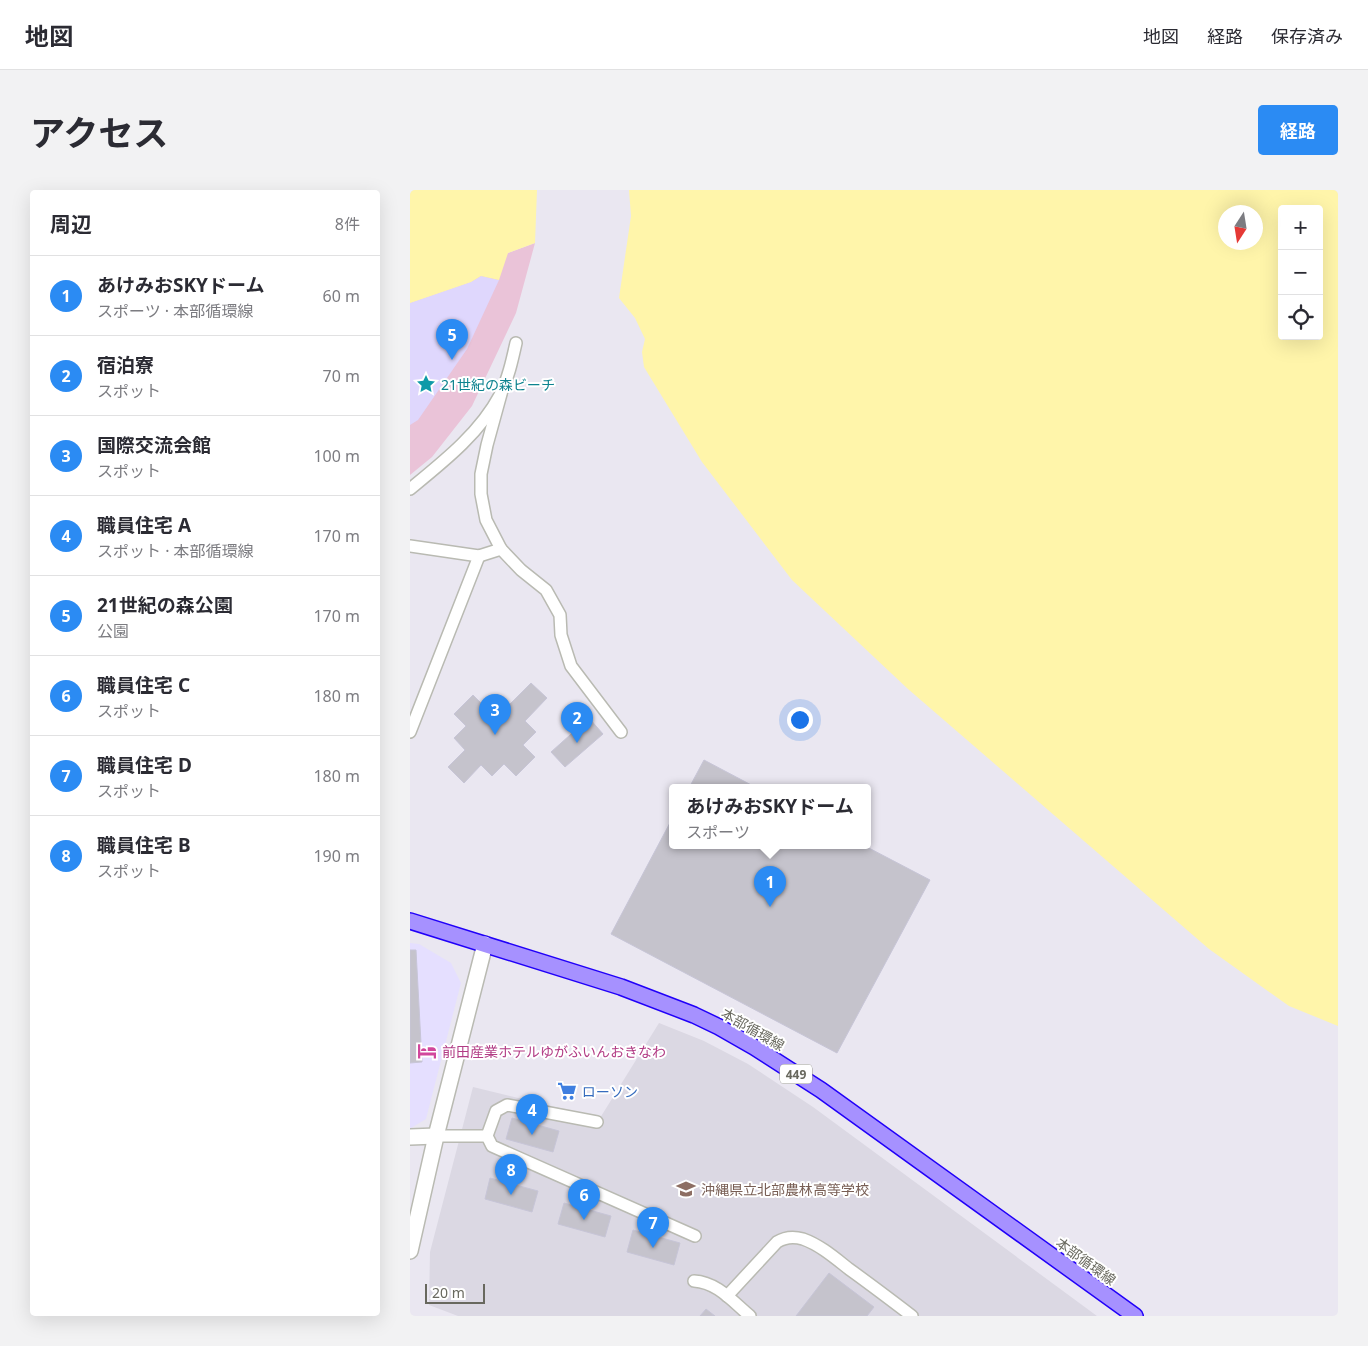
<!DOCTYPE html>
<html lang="ja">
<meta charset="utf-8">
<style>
body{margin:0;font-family:"Noto Sans","Noto Sans JP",sans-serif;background:#f2f2f3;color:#2b2b33}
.controls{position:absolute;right:15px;top:15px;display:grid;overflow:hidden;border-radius:5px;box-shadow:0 5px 20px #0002}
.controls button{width:45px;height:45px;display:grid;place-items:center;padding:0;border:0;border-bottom:1px solid #e1e1e2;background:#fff;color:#2b2b33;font:25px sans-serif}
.compass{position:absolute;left:808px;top:15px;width:45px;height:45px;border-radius:50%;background:#fff;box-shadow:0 5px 20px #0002;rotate:192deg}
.scale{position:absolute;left:15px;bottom:12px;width:60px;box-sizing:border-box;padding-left:5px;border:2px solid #68685e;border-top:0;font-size:14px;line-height:18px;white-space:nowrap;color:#68685e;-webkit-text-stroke:4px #fff;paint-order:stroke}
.you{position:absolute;left:389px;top:529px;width:18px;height:18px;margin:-12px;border:4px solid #fff;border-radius:50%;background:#1a73e8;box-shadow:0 0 0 8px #1a73e833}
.badge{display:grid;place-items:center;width:32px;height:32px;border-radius:50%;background:#2b8bf3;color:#fff;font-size:16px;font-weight:700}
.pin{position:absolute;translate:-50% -41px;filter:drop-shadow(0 1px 2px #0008)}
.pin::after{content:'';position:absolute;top:26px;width:18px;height:15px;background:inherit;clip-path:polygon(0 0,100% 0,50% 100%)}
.popup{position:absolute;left:259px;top:594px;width:202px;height:65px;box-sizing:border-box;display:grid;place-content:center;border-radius:5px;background:#fff;filter:drop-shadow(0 1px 4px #0005);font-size:16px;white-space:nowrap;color:#7c7c81}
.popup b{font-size:19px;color:#2b2b33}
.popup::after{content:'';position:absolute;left:50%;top:100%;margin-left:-10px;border:10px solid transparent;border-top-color:#fff}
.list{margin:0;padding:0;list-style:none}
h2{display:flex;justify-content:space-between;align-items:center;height:65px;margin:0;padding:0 20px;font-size:21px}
h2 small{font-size:16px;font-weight:400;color:#7c7c81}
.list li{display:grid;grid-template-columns:32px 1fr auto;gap:15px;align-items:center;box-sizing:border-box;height:80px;padding:0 20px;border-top:1px solid #e1e1e2}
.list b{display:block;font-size:19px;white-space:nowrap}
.list p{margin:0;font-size:16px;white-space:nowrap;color:#7c7c81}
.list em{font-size:16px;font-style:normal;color:#7c7c81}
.icon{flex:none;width:28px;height:28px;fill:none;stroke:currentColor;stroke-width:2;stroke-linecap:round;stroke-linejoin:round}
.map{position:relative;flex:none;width:928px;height:1126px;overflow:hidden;border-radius:5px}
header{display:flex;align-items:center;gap:30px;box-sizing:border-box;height:70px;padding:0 25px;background:#fff;border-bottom:1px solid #e1e1e2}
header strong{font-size:24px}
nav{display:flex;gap:28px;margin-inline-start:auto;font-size:18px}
.intro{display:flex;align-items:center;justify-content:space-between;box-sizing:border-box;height:120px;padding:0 30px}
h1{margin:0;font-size:35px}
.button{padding:12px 22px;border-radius:5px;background:#2b8bf3;color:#fff;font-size:18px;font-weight:700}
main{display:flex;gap:30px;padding:0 30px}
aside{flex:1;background:#fff;border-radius:5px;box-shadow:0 5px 20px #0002}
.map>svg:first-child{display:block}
.commercial{fill:#e5dfff}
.education{fill:#dbd8e3}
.green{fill:#eac3d8}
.sand{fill:#dfd7fd}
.water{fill:#fff5aa;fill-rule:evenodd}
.building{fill:#c5c3cc;stroke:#c7c5d7}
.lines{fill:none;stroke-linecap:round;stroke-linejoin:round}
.lane-casing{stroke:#b9bab2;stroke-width:14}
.street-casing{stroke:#b9bab2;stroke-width:18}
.highway-casing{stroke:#2100f9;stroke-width:18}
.lane{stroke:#fff;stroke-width:11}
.street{stroke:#fff;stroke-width:15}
.highway{stroke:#a691ff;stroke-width:15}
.labels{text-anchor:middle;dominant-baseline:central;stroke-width:4;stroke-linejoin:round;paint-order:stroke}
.shield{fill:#fff;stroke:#95958e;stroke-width:1}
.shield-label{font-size:12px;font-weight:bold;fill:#68685e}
.culture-label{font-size:14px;fill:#0d838f;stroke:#fff;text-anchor:start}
.street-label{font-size:14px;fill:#68685e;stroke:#fff}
.hotel-label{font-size:14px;fill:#b23c85;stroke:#fff;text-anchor:start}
.shop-label{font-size:14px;fill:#366cbe;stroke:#fff;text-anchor:start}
.education-label{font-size:14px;fill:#785e54;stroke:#fff;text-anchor:start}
</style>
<header>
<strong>地図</strong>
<nav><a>地図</a><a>経路</a><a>保存済み</a></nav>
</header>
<div class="intro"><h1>アクセス</h1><a class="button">経路</a></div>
<main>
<aside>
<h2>周辺<small>8件</small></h2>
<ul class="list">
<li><span class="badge">1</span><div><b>あけみおSKYドーム</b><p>スポーツ · 本部循環線</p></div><em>60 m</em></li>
<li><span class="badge">2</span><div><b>宿泊寮</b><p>スポット</p></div><em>70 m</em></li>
<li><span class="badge">3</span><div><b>国際交流会館</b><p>スポット</p></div><em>100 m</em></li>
<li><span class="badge">4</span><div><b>職員住宅 A</b><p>スポット · 本部循環線</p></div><em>170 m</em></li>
<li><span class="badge">5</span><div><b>21世紀の森公園</b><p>公園</p></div><em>170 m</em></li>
<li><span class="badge">6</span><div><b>職員住宅 C</b><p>スポット</p></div><em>180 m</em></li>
<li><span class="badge">7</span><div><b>職員住宅 D</b><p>スポット</p></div><em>180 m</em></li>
<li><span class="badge">8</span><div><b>職員住宅 B</b><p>スポット</p></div><em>190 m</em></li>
</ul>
</aside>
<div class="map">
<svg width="928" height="1126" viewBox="0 0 928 1126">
<rect width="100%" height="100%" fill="#eae7f1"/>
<path class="commercial" d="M 0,753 L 9,754 L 41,773 L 51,793 L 16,929 L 1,938 L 0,938 Z"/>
<path class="education" d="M 249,833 L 294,851 L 338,874 L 403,917 L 687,1126 L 48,1126 L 19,1115 L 20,1062 L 63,897 L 190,928 Z"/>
<path class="green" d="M 125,53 L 106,123 L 62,216 L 22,267 L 0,285 L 0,113 L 61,92 L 98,63 Z"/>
<path class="sand" d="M 71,86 L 89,90 L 57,159 L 8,230 L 0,235 L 0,113 L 61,92 Z"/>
<g class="water">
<path d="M 0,0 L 127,0 L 125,53 L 98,63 L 89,90 L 71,86 L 61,92 L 0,113 Z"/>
<path d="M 219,0 L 928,0 L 928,836 L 879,816 L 799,759 L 498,499 L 382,390 L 292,272 L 234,177 L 232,162 L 235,149 L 225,128 L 209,108 L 221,26 ZM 872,19 L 909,19 L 909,146 L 872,146 ZM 816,22 L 846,22 L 846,52 L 816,52 Z"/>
</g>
<g class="building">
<path d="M 121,493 L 137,508 L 115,531 L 126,542 L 113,555 L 125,567 L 106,586 L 94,574 L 82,586 L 71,575 L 54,593 L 38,577 L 55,560 L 44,548 L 56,536 L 44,524 L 63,505 L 75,517 L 87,504 L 98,516 Z"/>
<path d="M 179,528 L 193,544 L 155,577 L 141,562 Z"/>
<path d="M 294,570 L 347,598 L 279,598 Z"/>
<path d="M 262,629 L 262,656 L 455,656 L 520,690 L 427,863 L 201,744 Z"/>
<path d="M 0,760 L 6,760 L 12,872 L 0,873 Z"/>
<path d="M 102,928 L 149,941 L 143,962 L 96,949 Z"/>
<path d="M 80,988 L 128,1001 L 122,1022 L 75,1009 Z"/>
<path d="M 154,1013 L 201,1026 L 195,1047 L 148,1034 Z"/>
<path d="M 223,1040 L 270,1053 L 264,1075 L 217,1062 Z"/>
<path d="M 419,1083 L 464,1117 L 457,1126 L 386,1126 Z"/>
<path d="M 296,1119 L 305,1126 L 290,1126 Z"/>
</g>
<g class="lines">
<g class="lane-casing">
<g id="lane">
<path d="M 91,204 L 77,255 L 71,284 L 71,304 L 76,330 L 91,359 L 111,380 L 136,400 L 150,425 L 151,445 L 161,476 L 211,542"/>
<path d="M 0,299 C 33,272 70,243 90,205 C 98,189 102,171 106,153"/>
<path d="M 0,356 L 69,366 L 91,359"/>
<path d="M 0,542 L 69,366"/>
<path d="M 187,932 L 97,915 L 86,921 L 77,946 L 82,956 L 285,1046"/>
<path d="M 26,946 L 77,946"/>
<path d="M 284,1091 C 307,1092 323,1112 340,1126"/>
<path d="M 317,1106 L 367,1052 C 375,1047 383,1046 393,1049 C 410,1055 425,1068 439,1079 C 460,1094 481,1110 502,1126"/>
</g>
</g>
<g class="street-casing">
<g id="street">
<path d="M 0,947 L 26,946"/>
<path d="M 0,1061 L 26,946 L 75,754"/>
</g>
</g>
<g class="highway-casing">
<path id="highway" d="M 0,731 L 211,797 L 284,825 L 309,837 L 344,857 L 411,900 L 725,1126"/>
</g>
<use href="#lane" class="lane"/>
<use href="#street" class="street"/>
<use href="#highway" class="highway"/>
</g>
<defs>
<g id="sight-bare" transform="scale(1.5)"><path d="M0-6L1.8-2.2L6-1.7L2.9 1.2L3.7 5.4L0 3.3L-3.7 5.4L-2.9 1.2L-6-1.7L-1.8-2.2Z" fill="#0f9aa8" stroke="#fff" stroke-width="2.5" paint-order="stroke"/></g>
<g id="hotel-bare" transform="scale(1.5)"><path d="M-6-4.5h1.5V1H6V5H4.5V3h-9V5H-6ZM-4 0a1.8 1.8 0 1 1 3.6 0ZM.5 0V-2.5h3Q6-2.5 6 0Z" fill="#d1479c" stroke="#fff" stroke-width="2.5" paint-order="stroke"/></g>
<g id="supermarket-bare" transform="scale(1.5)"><path d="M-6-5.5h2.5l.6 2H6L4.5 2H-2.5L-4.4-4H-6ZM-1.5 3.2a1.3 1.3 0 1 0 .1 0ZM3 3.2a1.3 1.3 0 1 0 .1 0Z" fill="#3f7fe0" stroke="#fff" stroke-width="2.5" paint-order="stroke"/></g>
<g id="school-bare" transform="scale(1.5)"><path d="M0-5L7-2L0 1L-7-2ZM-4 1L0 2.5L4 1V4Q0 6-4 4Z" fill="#8d6e63" stroke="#fff" stroke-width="2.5" paint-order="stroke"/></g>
</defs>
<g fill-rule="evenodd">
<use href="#sight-bare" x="16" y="194"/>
<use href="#hotel-bare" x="17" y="861"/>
<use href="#supermarket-bare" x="157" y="901"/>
<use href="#school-bare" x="276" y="999"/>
</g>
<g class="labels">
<rect class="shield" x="370" y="874.5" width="32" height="19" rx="4"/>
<g class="shield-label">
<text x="386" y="884">449</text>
</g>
<g class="culture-label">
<text x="31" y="194">21世紀の森ビーチ</text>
</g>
<g class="street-label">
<text transform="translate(343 839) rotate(30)">本部循環線</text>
<text transform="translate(676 1071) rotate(36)">本部循環線</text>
</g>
<g class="hotel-label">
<text x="32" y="861">前田産業ホテルゆがふいんおきなわ</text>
</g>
<g class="shop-label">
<text x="172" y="901">ローソン</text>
</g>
<g class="education-label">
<text x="291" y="999">沖縄県立北部農林高等学校</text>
</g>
</g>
</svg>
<div class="controls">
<button>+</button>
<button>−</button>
<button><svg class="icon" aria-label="locate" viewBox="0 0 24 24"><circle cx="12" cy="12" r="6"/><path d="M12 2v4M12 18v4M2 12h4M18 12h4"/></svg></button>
</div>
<svg class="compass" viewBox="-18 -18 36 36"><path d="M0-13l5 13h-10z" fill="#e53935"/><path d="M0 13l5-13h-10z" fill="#7c7c81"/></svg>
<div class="scale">20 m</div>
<div class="you"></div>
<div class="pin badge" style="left:360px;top:717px">1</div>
<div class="popup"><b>あけみおSKYドーム</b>スポーツ</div>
<div class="pin badge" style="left:167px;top:553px">2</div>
<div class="pin badge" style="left:85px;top:545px">3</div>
<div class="pin badge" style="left:122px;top:945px">4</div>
<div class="pin badge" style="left:42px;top:170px">5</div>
<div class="pin badge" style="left:174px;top:1030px">6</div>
<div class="pin badge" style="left:243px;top:1058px">7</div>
<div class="pin badge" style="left:101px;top:1005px">8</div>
</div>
</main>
